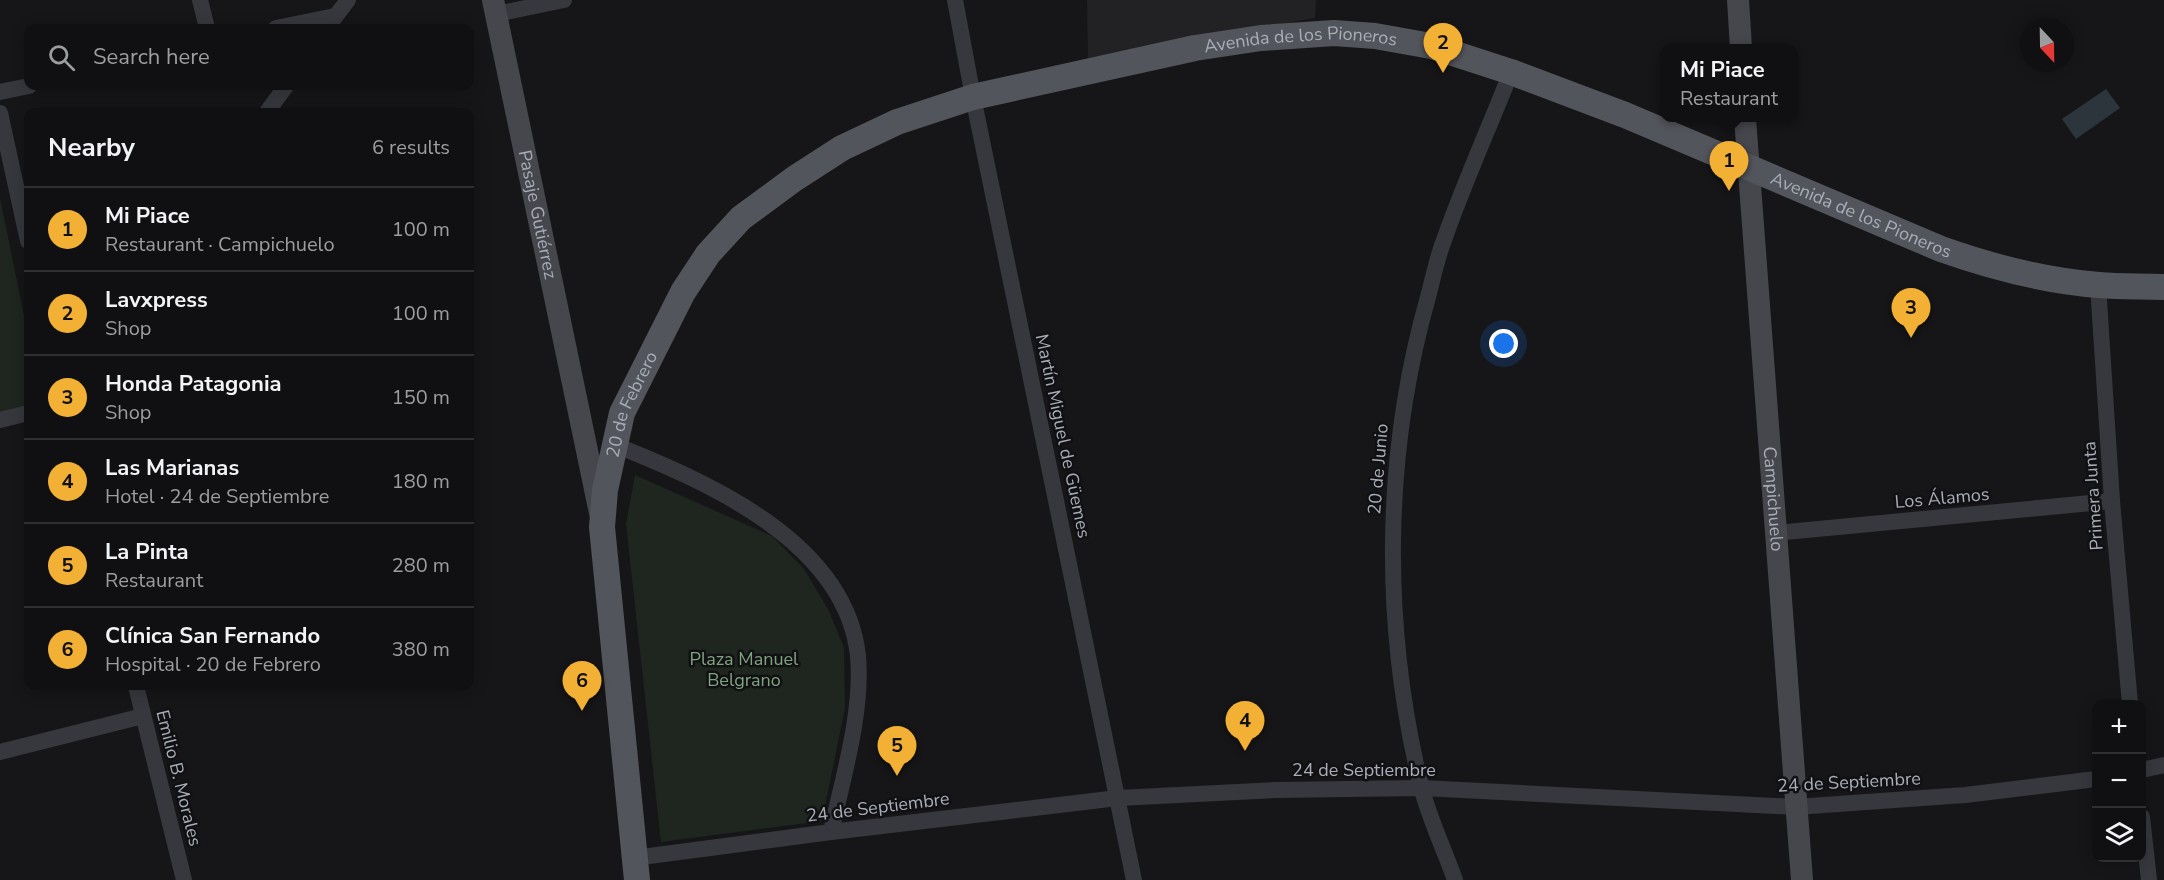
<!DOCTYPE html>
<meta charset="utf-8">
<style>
body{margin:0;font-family:"Nunito Sans",sans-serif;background:#19191b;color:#f1f3f6}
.controls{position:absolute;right:18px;bottom:18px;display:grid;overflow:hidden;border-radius:12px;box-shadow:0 3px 15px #0003}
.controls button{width:54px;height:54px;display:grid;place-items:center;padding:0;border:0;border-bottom:2px solid #303032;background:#101012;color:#f1f3f6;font:30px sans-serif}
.compass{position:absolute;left:2020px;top:18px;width:54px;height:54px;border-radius:50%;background:#101012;box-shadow:0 3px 15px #0003;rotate:158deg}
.you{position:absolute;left:1504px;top:344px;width:21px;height:21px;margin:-15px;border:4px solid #fff;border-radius:50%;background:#1a73e8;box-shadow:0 0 0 9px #1a73e833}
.badge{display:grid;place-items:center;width:39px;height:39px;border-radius:50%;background:#f2b134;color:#111;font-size:20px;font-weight:700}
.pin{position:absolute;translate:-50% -50px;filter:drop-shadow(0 2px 3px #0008)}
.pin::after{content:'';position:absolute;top:32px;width:21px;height:18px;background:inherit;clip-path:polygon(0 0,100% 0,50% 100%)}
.popup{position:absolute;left:1660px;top:44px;width:138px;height:78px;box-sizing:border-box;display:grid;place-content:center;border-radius:12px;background:#101012;filter:drop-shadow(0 2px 4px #0005);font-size:20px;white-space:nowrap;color:#9c9d9f}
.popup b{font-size:22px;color:#f1f3f6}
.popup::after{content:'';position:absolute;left:50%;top:100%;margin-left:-12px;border:12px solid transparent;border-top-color:#101012}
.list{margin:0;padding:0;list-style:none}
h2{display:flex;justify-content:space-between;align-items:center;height:78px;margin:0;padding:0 24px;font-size:26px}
h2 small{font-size:20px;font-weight:400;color:#9c9d9f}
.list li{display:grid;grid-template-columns:39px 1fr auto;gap:18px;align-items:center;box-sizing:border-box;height:84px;padding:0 24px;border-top:2px solid #303032}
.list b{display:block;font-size:22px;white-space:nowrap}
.list p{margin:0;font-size:20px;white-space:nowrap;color:#9c9d9f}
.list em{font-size:20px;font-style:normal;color:#9c9d9f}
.icon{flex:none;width:33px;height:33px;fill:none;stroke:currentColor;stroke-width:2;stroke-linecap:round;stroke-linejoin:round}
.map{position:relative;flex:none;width:2164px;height:880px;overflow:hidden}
.search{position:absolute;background:#101012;box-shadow:0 3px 15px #0003;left:24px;top:24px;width:450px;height:66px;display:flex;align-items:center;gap:15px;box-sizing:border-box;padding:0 21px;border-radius:12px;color:#9c9d9f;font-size:22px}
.panel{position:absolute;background:#101012;box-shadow:0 3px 15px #0003;left:24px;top:108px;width:450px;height:582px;border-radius:12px}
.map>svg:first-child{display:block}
.built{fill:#222225}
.green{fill:#1e261f}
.water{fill:#2c353c}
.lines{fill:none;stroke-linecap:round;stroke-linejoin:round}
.street{stroke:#37383d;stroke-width:16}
.secondary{stroke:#45474d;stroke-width:22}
.primary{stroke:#53555c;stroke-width:26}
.labels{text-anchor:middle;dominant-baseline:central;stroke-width:5;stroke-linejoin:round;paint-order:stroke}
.street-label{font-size:18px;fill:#a8adb8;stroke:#111113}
.park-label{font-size:18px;fill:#7fa381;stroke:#111113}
</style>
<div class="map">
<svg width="2164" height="880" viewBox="0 0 2164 880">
<rect width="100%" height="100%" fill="#161618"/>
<path class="built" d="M 1087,0 L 1316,0 L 1315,18 L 1088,58 Z"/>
<g class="green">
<path d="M 0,198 L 28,335 L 28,413 L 0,419 Z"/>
<path d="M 635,475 L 772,536 L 804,569 L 829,611 L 844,648 L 845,708 L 822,821 L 661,842 L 626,524 Z"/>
</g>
<path class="water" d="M 2106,89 L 2120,108 L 2076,139 L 2062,119 Z"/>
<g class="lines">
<g class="street">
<path d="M 200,0 L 207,28"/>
<path d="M 955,0 L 973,97 L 1134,880"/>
<path d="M 497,14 L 564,0"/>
<path d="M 329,25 L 348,0"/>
<path d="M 276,28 L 335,16"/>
<path d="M 0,92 L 29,86"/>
<path d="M 267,112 L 286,86"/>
<path d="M 0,113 L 28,241"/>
<path d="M 2098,285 L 2112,501 L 2130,704"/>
<path d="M 0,420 L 28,413"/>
<path d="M 615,445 C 708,482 846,542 858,656 C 863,712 843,777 831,832"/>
<path d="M 1776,533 L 2112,501"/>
<path d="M 136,686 L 184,880"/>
<path d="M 0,752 L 143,716"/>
<path d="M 2142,770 L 2164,765"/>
<path d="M 2142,817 L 2149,880"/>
<path d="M 634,858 L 831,832 L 1118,798 L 1275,790 L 1422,788 L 1796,807 L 1965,795 L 2096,779"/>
<path d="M 1455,880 C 1444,849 1429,818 1421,786 C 1382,625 1383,456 1428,297 C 1433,278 1437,258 1444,240 C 1464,183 1489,128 1511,72"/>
</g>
<g class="secondary">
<path id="s1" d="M 493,0 L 600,513"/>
<path d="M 1738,0 L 1741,48"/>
<path id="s2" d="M 1745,118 L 1802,880"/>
</g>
<path class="primary" id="s3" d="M 637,880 L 602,527 L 605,490 L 622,413 L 683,292 L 708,254 L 741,218 L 794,179 L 842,148 L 897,122 L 973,97 L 1195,48 L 1261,38 L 1334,33 L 1375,36 L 1431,46 L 1511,72 L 1625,115 L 1941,249 C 1992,267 2045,281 2099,285 C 2121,287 2142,286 2164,287"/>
</g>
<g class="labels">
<g class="street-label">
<text stroke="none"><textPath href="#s3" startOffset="1298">Avenida de los Pioneros</textPath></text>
<text stroke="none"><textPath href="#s3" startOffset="1892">Avenida de los Pioneros</textPath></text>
<text stroke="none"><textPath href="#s1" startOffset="219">Pasaje Gutiérrez</textPath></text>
<text stroke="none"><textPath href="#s3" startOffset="482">20 de Febrero</textPath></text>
<text transform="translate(1063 436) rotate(78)">Martín Miguel de Güemes</text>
<text transform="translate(1378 469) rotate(-85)">20 de Junio</text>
<text transform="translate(2093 496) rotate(-94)">Primera Junta</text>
<text transform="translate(1942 498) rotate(-5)">Los Álamos</text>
<text stroke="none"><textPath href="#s2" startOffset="382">Campichuelo</textPath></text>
<text x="1364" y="770">24 de Septiembre</text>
<text transform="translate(179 778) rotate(76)">Emilio B. Morales</text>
<text transform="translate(1849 782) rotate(-3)">24 de Septiembre</text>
<text transform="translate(878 807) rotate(-7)">24 de Septiembre</text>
</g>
<g class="park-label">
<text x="744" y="659">Plaza Manuel<tspan x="744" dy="21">Belgrano</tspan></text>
</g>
</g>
</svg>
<div class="controls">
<button>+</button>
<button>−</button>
<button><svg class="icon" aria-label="layers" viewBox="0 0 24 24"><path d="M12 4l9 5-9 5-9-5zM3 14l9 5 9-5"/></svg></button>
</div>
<svg class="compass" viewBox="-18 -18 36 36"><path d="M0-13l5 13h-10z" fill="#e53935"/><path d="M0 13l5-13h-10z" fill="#9c9d9f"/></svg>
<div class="you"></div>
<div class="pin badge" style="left:1729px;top:191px">1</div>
<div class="popup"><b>Mi Piace</b>Restaurant</div>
<div class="pin badge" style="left:1443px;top:73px">2</div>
<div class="pin badge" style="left:1911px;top:338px">3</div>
<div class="pin badge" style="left:1245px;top:751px">4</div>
<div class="pin badge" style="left:897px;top:776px">5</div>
<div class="pin badge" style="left:582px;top:711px">6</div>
<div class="search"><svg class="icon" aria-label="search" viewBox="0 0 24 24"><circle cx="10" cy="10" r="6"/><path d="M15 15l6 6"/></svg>Search here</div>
<section class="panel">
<h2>Nearby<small>6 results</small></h2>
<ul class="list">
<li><span class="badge">1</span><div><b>Mi Piace</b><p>Restaurant · Campichuelo</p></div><em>100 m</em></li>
<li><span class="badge">2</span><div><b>Lavxpress</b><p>Shop</p></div><em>100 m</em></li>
<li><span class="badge">3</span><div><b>Honda Patagonia</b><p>Shop</p></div><em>150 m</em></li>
<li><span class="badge">4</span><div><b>Las Marianas</b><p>Hotel · 24 de Septiembre</p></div><em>180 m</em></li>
<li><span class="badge">5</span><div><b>La Pinta</b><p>Restaurant</p></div><em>280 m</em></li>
<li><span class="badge">6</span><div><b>Clínica San Fernando</b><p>Hospital · 20 de Febrero</p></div><em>380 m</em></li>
</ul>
</section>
</div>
